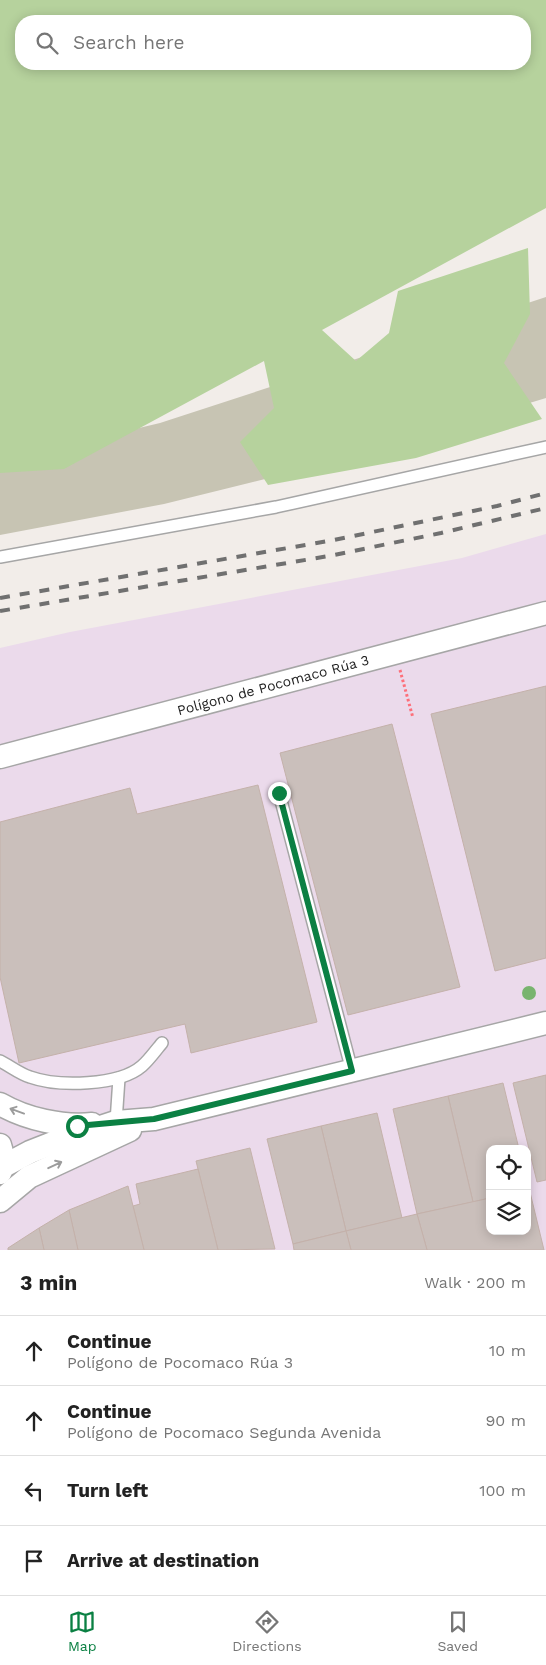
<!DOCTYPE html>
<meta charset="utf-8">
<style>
body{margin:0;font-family:"Work Sans",sans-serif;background:#f6f6f6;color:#222}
.controls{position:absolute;right:15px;bottom:15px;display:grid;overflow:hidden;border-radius:10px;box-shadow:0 2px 12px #0003}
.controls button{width:45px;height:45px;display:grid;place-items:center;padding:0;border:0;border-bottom:1px solid #e0e0e0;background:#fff;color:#222;font:25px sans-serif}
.stop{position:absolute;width:15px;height:15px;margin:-11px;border:4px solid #0b8043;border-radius:50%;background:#fff}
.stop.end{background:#0b8043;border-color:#fff;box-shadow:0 1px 5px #0008}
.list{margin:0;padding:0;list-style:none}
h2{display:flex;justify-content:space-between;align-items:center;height:65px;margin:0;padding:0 20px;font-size:21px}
h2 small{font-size:16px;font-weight:400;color:#767676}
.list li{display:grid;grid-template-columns:32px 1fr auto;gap:15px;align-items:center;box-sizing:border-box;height:70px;padding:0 20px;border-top:1px solid #e0e0e0}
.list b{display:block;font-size:19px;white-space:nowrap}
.list p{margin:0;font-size:16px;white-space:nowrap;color:#767676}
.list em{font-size:16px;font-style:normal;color:#767676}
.icon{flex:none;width:28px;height:28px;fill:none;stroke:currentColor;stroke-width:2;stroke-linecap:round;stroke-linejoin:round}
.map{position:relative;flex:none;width:546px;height:1250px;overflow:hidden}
.search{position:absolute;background:#fff;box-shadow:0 2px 12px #0003;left:15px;right:15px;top:15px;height:55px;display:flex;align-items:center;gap:12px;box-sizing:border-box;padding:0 18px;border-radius:20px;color:#767676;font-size:19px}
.sheet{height:345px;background:#fff}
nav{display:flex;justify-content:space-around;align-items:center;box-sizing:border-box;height:70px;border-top:1px solid #e0e0e0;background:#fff;font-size:14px;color:#767676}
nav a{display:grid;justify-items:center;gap:2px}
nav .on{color:#0b8043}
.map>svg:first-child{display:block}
.industrial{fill:#ebdaeb;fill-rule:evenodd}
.construction{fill:#c7c4b3}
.forest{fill:#b6d29d;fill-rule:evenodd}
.building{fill:#cabfbb;stroke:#c4b1aa}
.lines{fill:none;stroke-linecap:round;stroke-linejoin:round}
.service-casing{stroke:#a6a6a6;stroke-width:14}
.minor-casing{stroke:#a6a6a6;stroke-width:25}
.path{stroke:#fd6f7a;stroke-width:3;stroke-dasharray:2.5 2.5;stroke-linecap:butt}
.service{stroke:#fff;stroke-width:11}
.minor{stroke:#fff;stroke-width:22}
.rail{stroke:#707070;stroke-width:4;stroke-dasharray:10 10;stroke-linecap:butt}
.tree{fill:#78b46e}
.oneway{stroke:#9c9c9c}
.route{stroke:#0b8043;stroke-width:6}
.labels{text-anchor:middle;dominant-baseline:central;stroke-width:5;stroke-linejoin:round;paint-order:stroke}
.street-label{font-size:14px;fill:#222;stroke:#fff}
</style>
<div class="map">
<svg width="546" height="1250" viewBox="0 0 546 1250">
<rect width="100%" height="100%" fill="#f2ede9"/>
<path class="industrial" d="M 546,534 L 546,1250 L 0,1250 L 0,648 L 70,632 L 462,558 ZM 490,1149 L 527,1149 L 527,1231 L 490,1231 Z"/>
<path class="construction" d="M 546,297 L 546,398 L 338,461 L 164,504 L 0,535 L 0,461 L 160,423 Z"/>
<path class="forest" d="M 0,0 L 546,0 L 546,208 L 322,330 L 356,361 L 389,333 L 398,291 L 528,248 L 530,314 L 504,363 L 542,419 L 416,458 L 268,485 L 240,442 L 274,408 L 264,361 L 64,469 L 0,473 ZM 21,21 L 525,21 L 525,64 L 21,64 Z"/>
<g class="building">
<path d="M 546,686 L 546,958 L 495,971 L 431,714 Z"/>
<path d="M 392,724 L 460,987 L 348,1015 L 280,753 Z"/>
<path d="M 258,785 L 317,1022 L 191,1053 L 185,1024 L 19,1063 L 0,977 L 0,822 L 130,788 L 137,814 Z"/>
<path d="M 546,1075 L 546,1180 L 537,1182 L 513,1083 Z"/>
<path d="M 503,1083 L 519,1149 L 490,1149 L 490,1198 L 473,1202 L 448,1096 Z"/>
<path d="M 448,1096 L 473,1202 L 417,1214 L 393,1109 Z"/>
<path d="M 377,1113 L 402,1218 L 346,1231 L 321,1126 Z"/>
<path d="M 321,1126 L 346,1231 L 293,1244 L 267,1139 Z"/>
<path d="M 250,1148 L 275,1249 L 218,1250 L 196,1161 Z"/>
<path d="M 198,1169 L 218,1250 L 144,1250 L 133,1206 L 140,1204 L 136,1184 Z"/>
<path d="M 128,1186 L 144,1250 L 78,1250 L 69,1210 Z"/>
<path d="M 527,1188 L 529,1188 L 544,1250 L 427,1250 L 417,1214 L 490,1198 L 490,1231 L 527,1231 Z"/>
<path d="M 69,1210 L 78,1250 L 44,1250 L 39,1228 Z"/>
<path d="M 417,1214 L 427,1250 L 351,1250 L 346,1231 Z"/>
<path d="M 39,1228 L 44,1250 L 8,1250 L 8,1248 Z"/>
<path d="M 346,1231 L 351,1250 L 294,1250 L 293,1244 Z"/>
</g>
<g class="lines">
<g class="service-casing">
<g id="service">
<path d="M 0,557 L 276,507 L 546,447"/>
<path d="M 279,793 L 352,1071"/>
<path d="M 0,1061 C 10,1066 20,1074 30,1077 C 58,1087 119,1086 142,1066 C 149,1060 156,1050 162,1043"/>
<path d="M 116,1122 L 119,1078"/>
</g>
</g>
<g class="minor-casing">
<g id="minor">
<path d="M 0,757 L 546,613"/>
<path d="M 0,1104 C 26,1119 62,1127 92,1124"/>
<path d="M 0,1145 C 3,1155 5,1163 0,1173"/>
<path d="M 0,1168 L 30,1152 L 58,1141 L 116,1122 L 154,1119 L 546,1023"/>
<path d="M 0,1201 L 29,1177 L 130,1130"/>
</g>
</g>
<path class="path" d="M 400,670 L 413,718"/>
<use href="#service" class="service"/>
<use href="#minor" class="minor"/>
<g class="rail">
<path d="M 0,598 L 334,540 L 497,506 L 546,493"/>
<path d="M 0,611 L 329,556 L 441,533 L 546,508"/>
</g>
</g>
<circle class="tree" cx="529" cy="993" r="7"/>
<defs><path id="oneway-shaft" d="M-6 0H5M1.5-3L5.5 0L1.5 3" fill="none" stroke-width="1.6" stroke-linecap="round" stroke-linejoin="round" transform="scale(1.25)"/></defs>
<g class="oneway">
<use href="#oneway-shaft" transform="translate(17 1111) rotate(-160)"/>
<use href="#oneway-shaft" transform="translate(55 1165) rotate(-25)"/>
</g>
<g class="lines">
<path class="route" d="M 77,1126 L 154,1119 L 352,1071 L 279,793"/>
</g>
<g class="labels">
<g class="street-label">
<text transform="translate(273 685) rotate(-15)">Polígono de Pocomaco Rúa 3</text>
</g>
</g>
</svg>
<div class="controls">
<button><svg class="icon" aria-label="locate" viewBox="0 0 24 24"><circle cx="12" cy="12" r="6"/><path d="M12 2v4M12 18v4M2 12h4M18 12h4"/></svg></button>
<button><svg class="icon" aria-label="layers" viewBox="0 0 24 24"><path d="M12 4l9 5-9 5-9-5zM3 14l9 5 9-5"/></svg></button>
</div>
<div class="stop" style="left:77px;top:1126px"></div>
<div class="stop end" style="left:279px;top:793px"></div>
<div class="search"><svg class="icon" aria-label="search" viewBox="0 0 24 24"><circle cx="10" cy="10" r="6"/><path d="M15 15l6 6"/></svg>Search here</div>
</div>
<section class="sheet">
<h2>3 min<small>Walk · 200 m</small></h2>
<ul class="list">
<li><svg class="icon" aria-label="ahead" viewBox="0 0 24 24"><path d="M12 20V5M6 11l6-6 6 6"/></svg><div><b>Continue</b><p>Polígono de Pocomaco Rúa 3</p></div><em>10 m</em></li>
<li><svg class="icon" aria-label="ahead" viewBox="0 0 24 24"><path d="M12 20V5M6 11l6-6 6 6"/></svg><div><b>Continue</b><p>Polígono de Pocomaco Segunda Avenida</p></div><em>90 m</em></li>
<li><svg class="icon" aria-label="left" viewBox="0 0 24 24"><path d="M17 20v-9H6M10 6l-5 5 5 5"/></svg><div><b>Turn left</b></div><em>100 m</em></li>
<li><svg class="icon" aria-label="arrive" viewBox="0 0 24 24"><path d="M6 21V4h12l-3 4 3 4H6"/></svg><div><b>Arrive at destination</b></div></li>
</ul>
</section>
<nav>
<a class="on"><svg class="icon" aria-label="map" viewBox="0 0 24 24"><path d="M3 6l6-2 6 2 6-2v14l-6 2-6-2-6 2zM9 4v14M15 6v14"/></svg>Map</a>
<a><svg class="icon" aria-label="directions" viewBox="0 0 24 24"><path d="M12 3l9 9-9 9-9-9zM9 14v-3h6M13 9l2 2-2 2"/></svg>Directions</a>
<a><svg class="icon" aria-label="saved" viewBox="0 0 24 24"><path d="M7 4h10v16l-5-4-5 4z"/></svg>Saved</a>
</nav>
